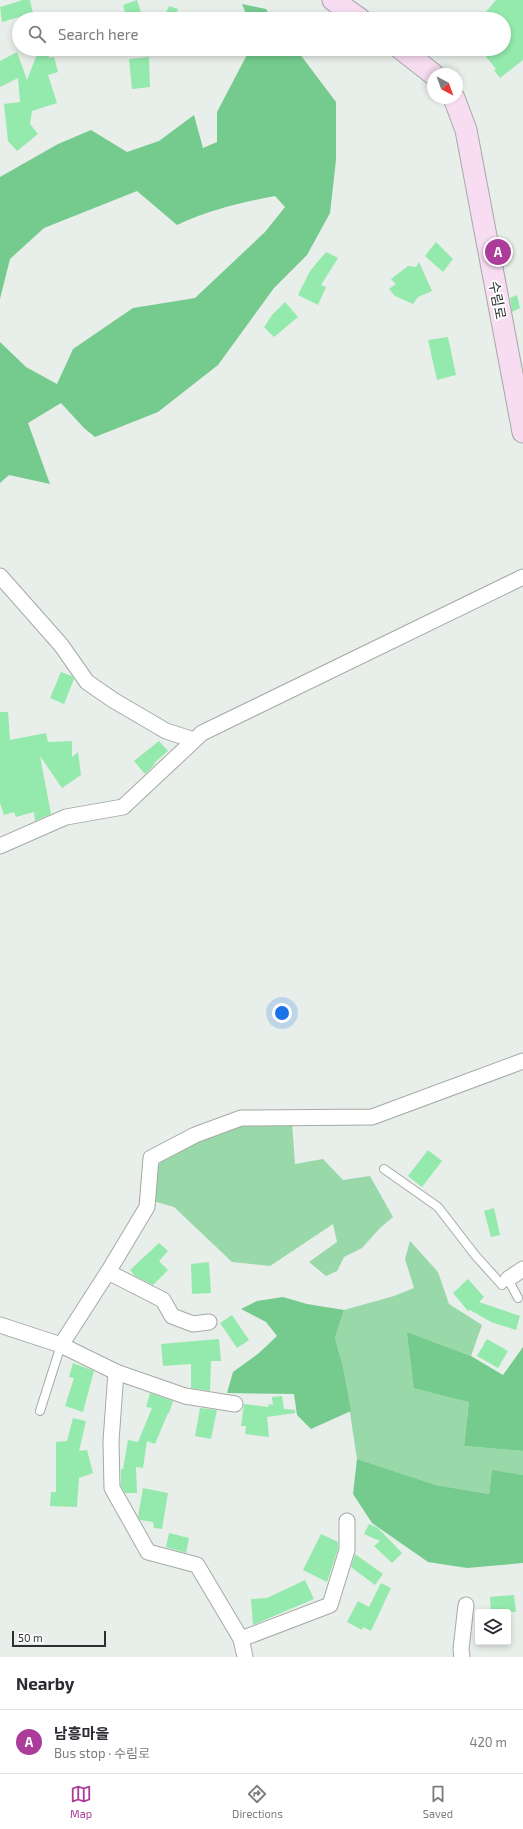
<!DOCTYPE html>
<meta charset="utf-8">
<style>
body{margin:0;font-family:"Exo 2","Noto Sans KR",sans-serif;background:#f2f2f3;color:#2b2b33}
.controls{position:absolute;right:12px;bottom:12px;display:grid;overflow:hidden;border-radius:4px;box-shadow:0 2px 6px #0003}
.controls button{width:36px;height:36px;display:grid;place-items:center;padding:0;border:0;border-bottom:1px solid #e1e1e2;background:#fff;color:#2b2b33;font:20px sans-serif}
.compass{position:absolute;left:427px;top:68px;width:36px;height:36px;border-radius:50%;background:#fff;box-shadow:0 2px 6px #0003;rotate:139deg}
.scale{position:absolute;left:12px;bottom:10px;width:94px;box-sizing:border-box;padding-left:4px;border:2px solid #2d302e;border-top:0;font-size:11px;line-height:14px;white-space:nowrap;color:#2d302e;-webkit-text-stroke:3px #fff;paint-order:stroke}
.you{position:absolute;left:282px;top:1013px;width:14px;height:14px;margin:-10px;border:3px solid #fff;border-radius:50%;background:#1a73e8;box-shadow:0 0 0 6px #1a73e833}
.badge{display:grid;place-items:center;width:26px;height:26px;border-radius:50%;background:#ac3c99;color:#fff;font-size:13px;font-weight:700}
.pin{position:absolute;translate:-50% -50%;border:2px solid #fff;box-shadow:0 1px 4px #0006}
.list{margin:0;padding:0;list-style:none}
h2{display:flex;justify-content:space-between;align-items:center;height:52px;margin:0;padding:0 16px;font-size:17px}
h2 small{font-size:13px;font-weight:400;color:#7c7c81}
.list li{display:grid;grid-template-columns:26px 1fr auto;gap:12px;align-items:center;box-sizing:border-box;height:64px;padding:0 16px;border-top:1px solid #e1e1e2}
.list b{display:block;font-size:15px;white-space:nowrap}
.list p{margin:0;font-size:13px;white-space:nowrap;color:#7c7c81}
.list em{font-size:13px;font-style:normal;color:#7c7c81}
.icon{flex:none;width:22px;height:22px;fill:none;stroke:currentColor;stroke-width:2;stroke-linecap:round;stroke-linejoin:round}
.map{position:relative;flex:none;width:523px;height:1657px;overflow:hidden}
.search{position:absolute;background:#fff;box-shadow:0 2px 6px #0003;left:12px;right:12px;top:12px;height:44px;display:flex;align-items:center;gap:10px;box-sizing:border-box;padding:0 14px;border-radius:22px;color:#7c7c81;font-size:15px}
.sheet{height:116px;background:#fff}
nav{display:flex;justify-content:space-around;align-items:center;box-sizing:border-box;height:56px;border-top:1px solid #e1e1e2;background:#fff;font-size:11px;color:#7c7c81}
nav a{display:grid;justify-items:center;gap:2px}
nav .on{color:#ac3c99}
.map>svg:first-child{display:block}
.green{fill:#99d8a9}
.forest{fill:#75cb8e}
.building{fill:#94eaac}
.lines{fill:none;stroke-linecap:round;stroke-linejoin:round}
.service-casing{stroke:#a4aaa5;stroke-width:10}
.minor-casing{stroke:#a4aaa5;stroke-width:17}
.secondary-casing{stroke:#a4aaa5;stroke-width:23}
.service{stroke:#fff;stroke-width:8}
.minor{stroke:#fff;stroke-width:15}
.secondary{stroke:#f7dcf2;stroke-width:21}
.labels{text-anchor:middle;dominant-baseline:central;stroke-width:3.5;stroke-linejoin:round;paint-order:stroke}
.street-label{font-size:14px;fill:#2d302e;stroke:#fff}
</style>
<div class="map">
<svg width="523" height="1657" viewBox="0 0 523 1657">
<rect width="100%" height="100%" fill="#e8eee9"/>
<g class="green">
<path d="M 292,1123 L 295,1164 L 323,1159 L 343,1180 L 370,1176 L 393,1217 L 380,1228 L 362,1248 L 344,1257 L 337,1271 L 326,1276 L 309,1262 L 337,1242 L 333,1224 L 270,1266 L 232,1262 L 174,1207 L 153,1201 L 157,1169 L 162,1158 L 238,1124 Z"/>
<path d="M 410,1241 L 438,1272 L 449,1304 L 482,1325 L 471,1356 L 407,1332 L 469,1402 L 464,1446 L 523,1451 L 523,1475 L 492,1471 L 489,1494 L 436,1485 L 357,1459 L 343,1367 L 335,1338 L 344,1310 L 394,1296 L 414,1288 L 405,1259 Z"/>
</g>
<g class="forest">
<path d="M 242,4 L 266,9 L 273,19 L 248,19 Z"/>
<path d="M 250,49 L 296,49 L 336,102 L 336,160 L 330,213 L 307,255 L 274,288 L 218,365 L 158,412 L 95,437 L 84,428 L 61,403 L 28,423 L 50,484 L 9,475 L 0,483 L 0,338 L 0,342 L 26,367 L 57,384 L 73,349 L 133,308 L 195,298 L 265,232 L 285,207 L 275,196 C 239,203 210,210 177,225 L 137,191 L 44,228 L 10,259 L 0,299 L 0,177 L 58,144 L 91,130 L 127,152 L 159,141 L 194,115 L 203,148 L 217,142 L 217,112 Z"/>
<path d="M 283,1297 L 307,1304 L 344,1310 L 335,1338 L 343,1367 L 351,1411 L 311,1429 L 297,1415 L 294,1394 L 227,1393 L 233,1372 L 259,1353 L 277,1336 L 266,1322 L 241,1309 L 257,1301 Z"/>
<path d="M 407,1332 L 471,1356 L 503,1375 L 523,1347 L 523,1451 L 464,1446 L 469,1402 L 414,1388 Z"/>
<path d="M 357,1459 L 436,1485 L 489,1494 L 492,1470 L 523,1475 L 523,1563 L 467,1568 L 428,1562 L 372,1523 L 353,1494 Z"/>
</g>
<g class="building">
<path d="M 23,0 L 30,0 L 33,13 L 2,22 L 0,7 Z"/>
<path d="M 137,0 L 142,15 L 127,19 L 123,5 Z"/>
<path d="M 496,0 L 523,0 L 523,60 L 500,78 L 494,70 L 496,69 L 480,49 L 504,49 L 504,19 L 480,19 Z"/>
<path d="M 169,6 L 178,9 L 174,19 L 163,19 Z"/>
<path d="M 39,49 L 47,49 L 49,58 L 54,57 L 58,72 L 48,75 L 57,103 L 32,111 L 30,124 L 38,134 L 17,151 L 8,141 L 4,104 L 20,102 L 18,78 L 0,87 L 0,61 L 17,52 L 27,80 Z"/>
<path d="M 149,57 L 150,87 L 132,89 L 129,59 Z"/>
<path d="M 436,242 L 453,259 L 443,272 L 425,256 Z"/>
<path d="M 326,252 L 338,258 L 321,285 L 326,287 L 318,305 L 298,295 L 310,271 Z"/>
<path d="M 419,262 L 432,291 L 418,297 L 413,304 L 395,296 L 389,289 L 396,284 L 391,279 L 408,266 L 416,267 Z"/>
<path d="M 517,295 L 520,308 L 512,312 L 510,298 Z"/>
<path d="M 285,302 L 298,317 L 274,337 L 264,327 L 272,315 Z"/>
<path d="M 448,337 L 456,375 L 437,380 L 428,340 Z"/>
<path d="M 61,672 L 72,676 L 74,679 L 64,704 L 50,698 Z"/>
<path d="M 0,712 L 8,712 L 10,740 L 46,733 L 48,742 L 72,741 L 72,757 L 78,752 L 81,775 L 62,788 L 40,756 L 51,814 L 35,821 L 34,812 L 16,817 L 14,812 L 4,815 L 0,803 Z"/>
<path d="M 159,741 L 168,751 L 154,763 L 155,764 L 145,774 L 134,761 Z"/>
<path d="M 428,1150 L 442,1161 L 422,1187 L 408,1176 Z"/>
<path d="M 494,1208 L 500,1235 L 491,1237 L 484,1211 Z"/>
<path d="M 159,1243 L 168,1251 L 159,1261 L 168,1270 L 153,1285 L 135,1276 L 130,1270 Z"/>
<path d="M 209,1262 L 211,1293 L 192,1294 L 191,1264 Z"/>
<path d="M 468,1279 L 484,1297 L 479,1302 L 520,1316 L 516,1330 L 491,1322 L 470,1310 L 468,1311 L 453,1293 Z"/>
<path d="M 232,1315 L 249,1340 L 237,1348 L 220,1323 Z"/>
<path d="M 219,1339 L 221,1361 L 211,1361 L 210,1391 L 191,1388 L 191,1364 L 163,1366 L 161,1344 Z"/>
<path d="M 487,1339 L 508,1351 L 498,1368 L 477,1356 Z"/>
<path d="M 73,1363 L 94,1371 L 83,1412 L 65,1406 L 74,1378 L 69,1377 Z"/>
<path d="M 150,1393 L 173,1401 L 169,1413 L 168,1413 L 155,1444 L 147,1441 L 143,1468 L 136,1467 L 137,1493 L 125,1493 L 121,1486 L 121,1469 L 123,1469 L 128,1440 L 138,1442 L 152,1408 L 146,1407 Z"/>
<path d="M 282,1396 L 284,1409 L 295,1410 L 295,1413 L 267,1417 L 269,1437 L 245,1434 L 246,1426 L 241,1426 L 244,1404 L 269,1407 L 268,1404 L 273,1405 L 272,1397 Z"/>
<path d="M 200,1408 L 217,1410 L 211,1439 L 195,1436 Z"/>
<path d="M 73,1418 L 86,1421 L 79,1451 L 87,1450 L 93,1473 L 79,1478 L 77,1507 L 50,1506 L 51,1492 L 56,1492 L 56,1442 L 67,1441 Z"/>
<path d="M 143,1488 L 168,1493 L 162,1529 L 154,1528 L 153,1522 L 140,1520 L 138,1517 Z"/>
<path d="M 369,1524 L 378,1528 L 402,1553 L 392,1563 L 374,1546 L 380,1541 L 364,1534 Z"/>
<path d="M 169,1533 L 189,1538 L 186,1553 L 166,1547 Z"/>
<path d="M 321,1534 L 338,1542 L 338,1549 L 327,1582 L 303,1570 Z"/>
<path d="M 355,1554 L 383,1574 L 375,1585 L 351,1567 Z"/>
<path d="M 305,1580 L 314,1599 L 253,1625 L 251,1599 L 267,1598 Z"/>
<path d="M 381,1583 L 391,1588 L 371,1631 L 363,1627 L 362,1630 L 347,1622 L 358,1601 L 369,1607 Z"/>
<path d="M 514,1595 L 516,1612 L 491,1612 L 490,1597 Z"/>
</g>
<g class="lines">
<g class="service-casing">
<g id="service">
<path d="M 384,1169 L 438,1207 L 475,1255 L 502,1285 L 508,1279 L 518,1298"/>
<path d="M 40,1411 L 61,1345"/>
</g>
</g>
<g class="minor-casing">
<g id="minor">
<path d="M 0,576 L 61,645 L 87,682 L 113,700 L 166,731 L 194,740"/>
<path d="M 0,846 L 66,817 L 123,807 L 202,733 L 523,577"/>
<path d="M 108,1272 L 163,1300 L 172,1316 L 193,1324 L 209,1322"/>
<path d="M 508,1279 L 523,1269"/>
<path d="M 0,1325 L 61,1345 L 108,1272 L 147,1207 L 151,1158 L 195,1135 L 241,1118 L 372,1117 L 523,1061"/>
<path d="M 61,1345 L 116,1372 L 185,1396 L 235,1404"/>
<path d="M 116,1372 L 111,1441 L 112,1488 L 148,1552 L 197,1565 L 241,1639 L 245,1657"/>
<path d="M 241,1639 L 330,1605 L 347,1550 L 347,1521"/>
<path d="M 462,1657 L 461,1649 L 466,1605"/>
</g>
</g>
<g class="secondary-casing">
<g id="secondary">
<path d="M 333,0 L 360,19"/>
<path d="M 401,49 L 433,74"/>
<path d="M 454,98 L 466,130 L 523,432"/>
</g>
</g>
<use href="#service" class="service"/>
<use href="#minor" class="minor"/>
<use href="#secondary" class="secondary"/>
</g>
<g class="labels">
<g class="street-label">
<text transform="translate(498 300) rotate(79)">수림로</text>
</g>
</g>
</svg>
<div class="controls">
<button><svg class="icon" aria-label="layers" viewBox="0 0 24 24"><path d="M12 4l9 5-9 5-9-5zM3 14l9 5 9-5"/></svg></button>
</div>
<svg class="compass" viewBox="-18 -18 36 36"><path d="M0-13l5 13h-10z" fill="#e53935"/><path d="M0 13l5-13h-10z" fill="#7c7c81"/></svg>
<div class="scale">50 m</div>
<div class="you"></div>
<div class="pin badge" style="left:498px;top:252px">A</div>
<div class="search"><svg class="icon" aria-label="search" viewBox="0 0 24 24"><circle cx="10" cy="10" r="6"/><path d="M15 15l6 6"/></svg>Search here</div>
</div>
<section class="sheet">
<h2>Nearby<small></small></h2>
<ul class="list">
<li><span class="badge">A</span><div><b>남흥마을</b><p>Bus stop · 수림로</p></div><em>420 m</em></li>
</ul>
</section>
<nav>
<a class="on"><svg class="icon" aria-label="map" viewBox="0 0 24 24"><path d="M3 6l6-2 6 2 6-2v14l-6 2-6-2-6 2zM9 4v14M15 6v14"/></svg>Map</a>
<a><svg class="icon" aria-label="directions" viewBox="0 0 24 24"><path d="M12 3l9 9-9 9-9-9zM9 14v-3h6M13 9l2 2-2 2"/></svg>Directions</a>
<a><svg class="icon" aria-label="saved" viewBox="0 0 24 24"><path d="M7 4h10v16l-5-4-5 4z"/></svg>Saved</a>
</nav>
